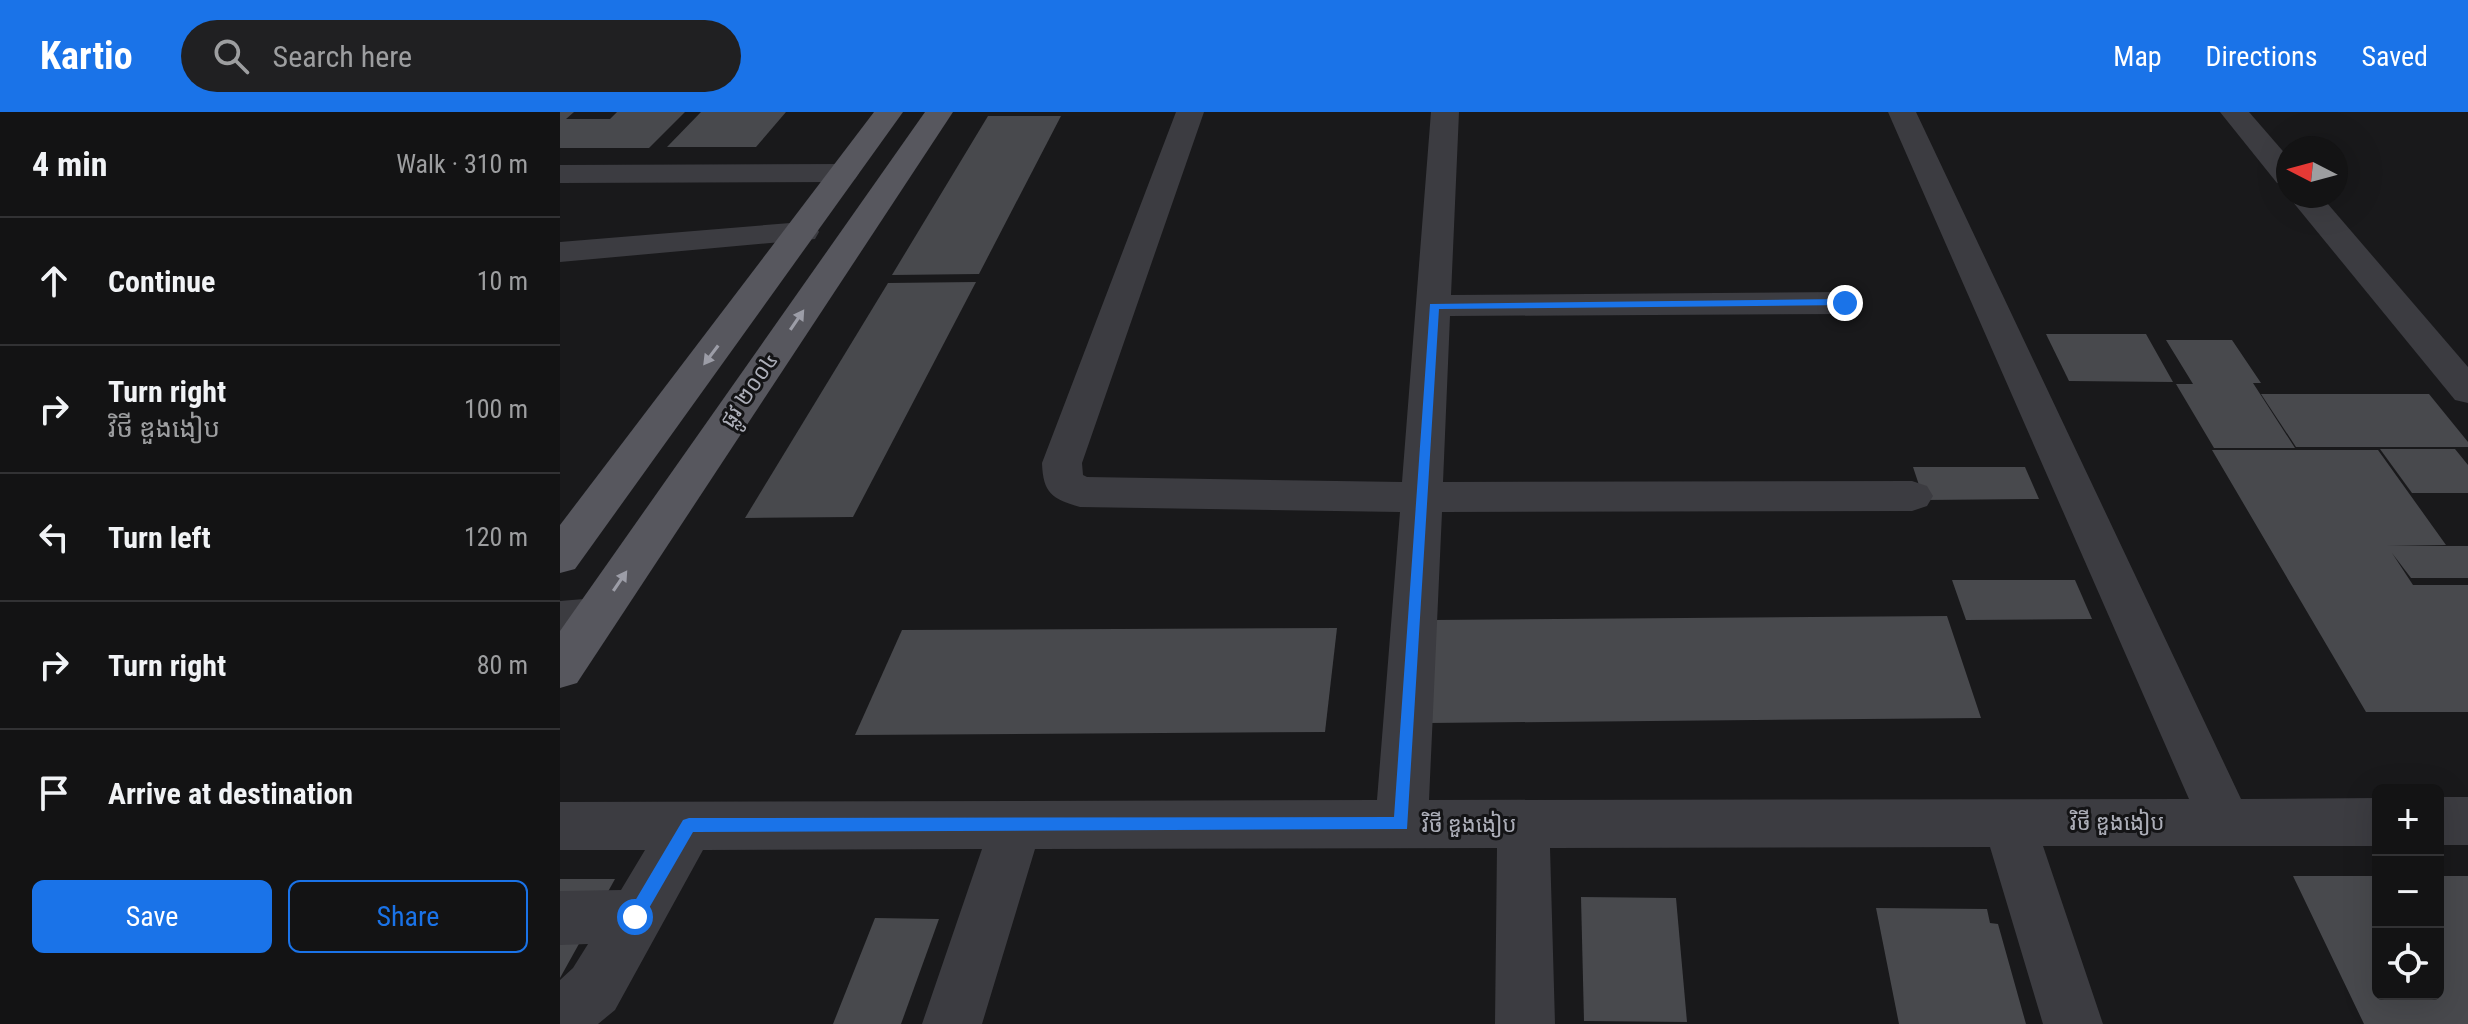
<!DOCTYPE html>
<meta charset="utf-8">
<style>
body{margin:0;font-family:"Roboto Condensed","Noto Sans Khmer",sans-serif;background:#202022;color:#f1f3f6}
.controls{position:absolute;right:24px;bottom:24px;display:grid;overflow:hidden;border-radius:12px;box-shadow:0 8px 32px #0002}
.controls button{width:72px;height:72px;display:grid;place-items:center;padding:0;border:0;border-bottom:2px solid #323234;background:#131314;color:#f1f3f6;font:40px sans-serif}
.compass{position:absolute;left:1716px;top:24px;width:72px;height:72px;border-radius:50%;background:#131314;box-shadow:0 8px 32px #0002;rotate:276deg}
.stop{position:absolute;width:24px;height:24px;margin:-18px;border:6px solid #1a73e8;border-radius:50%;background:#fff}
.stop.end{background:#1a73e8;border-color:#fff;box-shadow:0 2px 8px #0008}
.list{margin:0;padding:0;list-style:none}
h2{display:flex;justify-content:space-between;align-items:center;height:104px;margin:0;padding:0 32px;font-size:34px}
h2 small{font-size:26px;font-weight:400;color:#9d9ea0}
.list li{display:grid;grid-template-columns:52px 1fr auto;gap:24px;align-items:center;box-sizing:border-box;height:128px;padding:0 32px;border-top:2px solid #323234}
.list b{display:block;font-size:30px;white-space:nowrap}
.list p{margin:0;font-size:26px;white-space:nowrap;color:#9d9ea0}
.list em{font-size:26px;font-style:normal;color:#9d9ea0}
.actions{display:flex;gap:16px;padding:24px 32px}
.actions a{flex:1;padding:18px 0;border:2px solid #1a73e8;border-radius:12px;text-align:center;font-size:28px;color:#1a73e8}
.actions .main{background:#1a73e8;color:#fff}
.icon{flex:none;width:44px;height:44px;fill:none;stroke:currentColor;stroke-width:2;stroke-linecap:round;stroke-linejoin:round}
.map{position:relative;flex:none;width:1908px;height:912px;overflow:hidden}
header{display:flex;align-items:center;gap:48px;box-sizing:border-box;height:112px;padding:0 40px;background:#1a73e8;color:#fff}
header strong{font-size:38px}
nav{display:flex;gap:44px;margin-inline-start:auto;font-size:28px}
.search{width:560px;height:72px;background:#202022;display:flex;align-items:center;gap:20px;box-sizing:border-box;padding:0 28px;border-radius:44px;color:#9d9ea0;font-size:30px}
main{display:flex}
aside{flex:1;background:#131314}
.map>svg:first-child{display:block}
.building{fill:#48494d}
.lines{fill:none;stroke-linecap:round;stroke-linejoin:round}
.minor{fill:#3c3c41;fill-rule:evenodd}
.major{fill:#57575e;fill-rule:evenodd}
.oneway{fill:#9c9da7}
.route{fill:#1a73e8}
.labels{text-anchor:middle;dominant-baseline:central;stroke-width:6;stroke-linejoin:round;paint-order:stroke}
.street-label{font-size:22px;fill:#adafb9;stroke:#141416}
</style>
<header>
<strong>Kartio</strong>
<div class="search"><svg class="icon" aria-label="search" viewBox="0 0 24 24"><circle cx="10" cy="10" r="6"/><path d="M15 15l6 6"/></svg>Search here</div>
<nav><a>Map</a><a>Directions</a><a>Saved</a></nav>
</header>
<main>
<aside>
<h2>4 min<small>Walk · 310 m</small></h2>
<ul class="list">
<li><svg class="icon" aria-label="ahead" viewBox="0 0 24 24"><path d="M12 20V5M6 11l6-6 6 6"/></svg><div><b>Continue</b></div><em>10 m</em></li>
<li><svg class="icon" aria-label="right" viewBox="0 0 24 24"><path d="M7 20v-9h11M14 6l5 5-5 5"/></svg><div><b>Turn right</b><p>វិថី ឌួងងៀប</p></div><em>100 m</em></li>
<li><svg class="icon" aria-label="left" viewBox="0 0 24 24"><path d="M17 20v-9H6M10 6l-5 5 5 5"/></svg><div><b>Turn left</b></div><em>120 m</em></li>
<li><svg class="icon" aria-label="right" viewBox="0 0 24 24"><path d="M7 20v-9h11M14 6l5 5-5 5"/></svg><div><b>Turn right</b></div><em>80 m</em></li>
<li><svg class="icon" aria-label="arrive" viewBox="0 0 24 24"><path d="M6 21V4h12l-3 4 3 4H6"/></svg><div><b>Arrive at destination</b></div></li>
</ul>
<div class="actions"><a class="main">Save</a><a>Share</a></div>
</aside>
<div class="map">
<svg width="1908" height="912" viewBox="0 0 1908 912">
<rect width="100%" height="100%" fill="#19191b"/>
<g class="building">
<path d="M 0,0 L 14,0 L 6,7 L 50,7 L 57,0 L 125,0 L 89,36 L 0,36 Z"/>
<path d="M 141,0 L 226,0 L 196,35 L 107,35 Z"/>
<path d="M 428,4 L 501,4 L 419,162 L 332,163 Z"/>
<path d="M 416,170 L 293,405 L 185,406 L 328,171 Z"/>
<path d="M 1486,222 L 1586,222 L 1613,270 L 1509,269 Z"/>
<path d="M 1606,228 L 1672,228 L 1701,271 L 1693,271 L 1735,336 L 1654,336 L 1616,272 L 1633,272 Z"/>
<path d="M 1701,282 L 1869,282 L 1908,330 L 1908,335 L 1736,335 Z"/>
<path d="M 1820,337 L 1895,337 L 1908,353 L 1908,381 L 1852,381 Z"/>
<path d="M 1652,338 L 1818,338 L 1886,433 L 1827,434 L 1908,434 L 1908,466 L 1851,466 L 1832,441 L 1853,473 L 1908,473 L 1908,600 L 1806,600 Z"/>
<path d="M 1353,355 L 1465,355 L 1479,387 L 1364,388 Z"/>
<path d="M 1392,468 L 1515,468 L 1532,507 L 1406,508 Z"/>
<path d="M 1387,504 L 1421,606 L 868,611 L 873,508 Z"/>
<path d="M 777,516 L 765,620 L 295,623 L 342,518 Z"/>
<path d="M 1733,764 L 1818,764 L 1818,882 L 1878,882 L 1878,764 L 1908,764 L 1908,912 L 1804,912 Z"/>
<path d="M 0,767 L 55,767 L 0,866 Z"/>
<path d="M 1021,785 L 1116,786 L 1127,910 L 1024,909 Z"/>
<path d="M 1316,796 L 1427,797 L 1430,811 L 1438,812 L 1466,912 L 1339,912 Z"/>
<path d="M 315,806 L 379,807 L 341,912 L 273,912 Z"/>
</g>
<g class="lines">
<g class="minor">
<path d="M 616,0 L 644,0 L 522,351 L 523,363 L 527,365 L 842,370 L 871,0 L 899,0 L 891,183 L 1285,180 L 1297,184 L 1303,191 L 1297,198 L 1285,202 L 890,204 L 883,370 L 1352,369 L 1367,374 L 1373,384 L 1367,394 L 1352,399 L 882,400 L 869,688 L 1629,687 L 1328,0 L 1356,0 L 1681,687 L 1818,686 L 1818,734 L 1483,734 L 1543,912 L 1483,912 L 1430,735 L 990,736 L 995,912 L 935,912 L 937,736 L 475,737 L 422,912 L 362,912 L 422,737 L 143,738 L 55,898 L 38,912 L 0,912 L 0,868 L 13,856 L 28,832 L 0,833 L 0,779 L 61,778 L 85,738 L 0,738 L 0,690 L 817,688 L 840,400 L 520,395 C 492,387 483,381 482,351 Z"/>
<path d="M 1660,0 L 1689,0 L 1728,45 L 1728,73 L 1717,71 Z"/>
<path d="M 284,52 L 295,55 L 299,61 L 295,67 L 284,70 L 0,71 L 0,53 Z"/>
<path d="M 1728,84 L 1761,84 L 1908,255 L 1908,291 L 1895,288 Z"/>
<path d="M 243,110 L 255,113 L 259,120 L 255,127 L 0,150 L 0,130 Z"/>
<path d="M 36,486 L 52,491 L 59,504 L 52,517 L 36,522 L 0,525 L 0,489 Z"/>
<rect x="1878" y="685" width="30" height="48"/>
</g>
<g class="major">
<path d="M 314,0 L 343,0 L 15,457 L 0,461 L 0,413 Z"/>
<path d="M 365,0 L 393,0 L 17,571 L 0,576 L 0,519 Z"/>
</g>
</g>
<defs><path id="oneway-solid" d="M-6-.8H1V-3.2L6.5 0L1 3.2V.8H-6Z" transform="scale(2)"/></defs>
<g class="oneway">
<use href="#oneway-solid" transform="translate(237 208) rotate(-56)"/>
<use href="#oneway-solid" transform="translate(151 243) rotate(127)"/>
<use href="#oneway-solid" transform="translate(60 469) rotate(-56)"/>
</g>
<path class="route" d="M 1285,187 L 1290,191 L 1289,193 L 879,197 L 847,717 L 133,720 L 81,810 L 69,810 L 67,805 L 69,799 L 123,708 L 129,706 L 834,705 L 870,192 Z"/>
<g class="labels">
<g class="street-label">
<text transform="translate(189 278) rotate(-56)">ផ្លូវ ២០០៤</text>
<text x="1557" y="710">វិថី ឌួងងៀប</text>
<text x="909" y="712">វិថី ឌួងងៀប</text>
</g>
</g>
</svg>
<div class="controls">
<button>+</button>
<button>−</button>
<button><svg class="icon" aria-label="locate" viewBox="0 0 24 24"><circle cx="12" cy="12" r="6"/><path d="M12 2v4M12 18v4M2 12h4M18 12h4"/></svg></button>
</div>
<svg class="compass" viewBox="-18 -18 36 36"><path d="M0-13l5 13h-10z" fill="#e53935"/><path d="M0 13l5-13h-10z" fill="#9d9ea0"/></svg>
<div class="stop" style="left:75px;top:805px"></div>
<div class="stop end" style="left:1285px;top:191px"></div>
</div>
</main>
